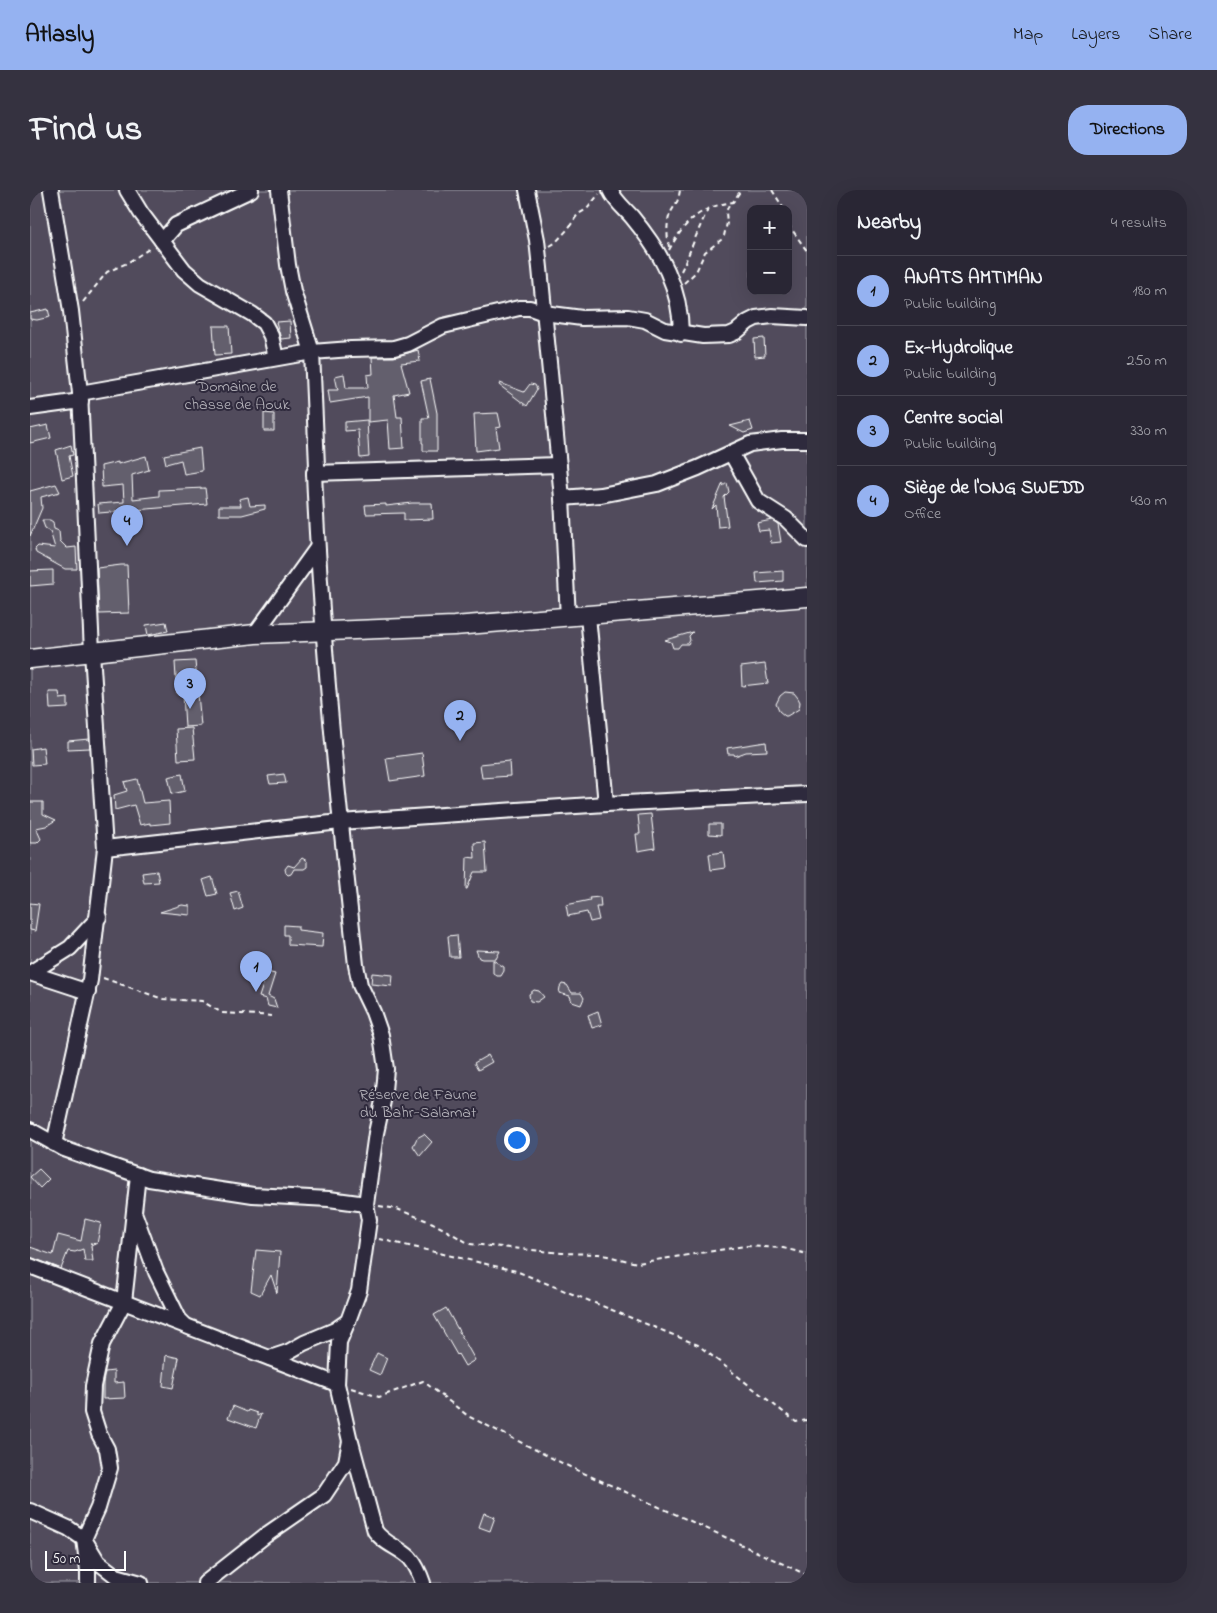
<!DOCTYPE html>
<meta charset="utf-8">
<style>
body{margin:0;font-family:"Indie Flower",sans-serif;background:#353240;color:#f1f3f6}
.controls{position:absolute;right:15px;top:15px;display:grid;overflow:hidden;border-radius:10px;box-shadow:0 5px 20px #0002}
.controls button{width:45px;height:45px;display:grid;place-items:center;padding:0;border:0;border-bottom:1px solid #45434f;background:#292634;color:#f1f3f6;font:25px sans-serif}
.scale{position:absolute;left:15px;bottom:12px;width:81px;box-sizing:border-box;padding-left:5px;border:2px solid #fff;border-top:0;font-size:14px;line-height:18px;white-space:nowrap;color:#fff;-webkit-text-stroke:4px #2f2a3d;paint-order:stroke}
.you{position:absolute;left:486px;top:949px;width:18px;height:18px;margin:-12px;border:4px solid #fff;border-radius:50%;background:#1a73e8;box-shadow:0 0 0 8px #1a73e833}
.badge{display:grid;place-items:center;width:32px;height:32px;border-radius:50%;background:#95b2f1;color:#111;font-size:16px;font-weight:700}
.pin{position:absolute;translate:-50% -41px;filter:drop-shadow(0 1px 2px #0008)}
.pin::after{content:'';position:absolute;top:26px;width:18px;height:15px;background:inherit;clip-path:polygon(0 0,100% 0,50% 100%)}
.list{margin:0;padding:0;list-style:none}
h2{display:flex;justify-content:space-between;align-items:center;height:65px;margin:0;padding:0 20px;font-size:21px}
h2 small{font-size:16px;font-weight:400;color:#a5a5ac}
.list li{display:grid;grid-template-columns:32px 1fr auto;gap:15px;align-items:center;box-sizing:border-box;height:70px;padding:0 20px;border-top:1px solid #45434f}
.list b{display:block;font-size:19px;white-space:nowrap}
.list p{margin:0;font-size:16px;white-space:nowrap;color:#a5a5ac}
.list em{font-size:16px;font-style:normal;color:#a5a5ac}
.map{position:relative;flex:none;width:777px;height:1393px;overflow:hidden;border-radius:20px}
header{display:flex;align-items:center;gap:30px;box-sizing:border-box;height:70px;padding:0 25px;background:#95b2f1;color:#111}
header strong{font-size:24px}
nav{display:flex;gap:28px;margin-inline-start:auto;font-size:18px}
.intro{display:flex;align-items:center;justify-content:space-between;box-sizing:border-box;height:120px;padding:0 30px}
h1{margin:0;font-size:35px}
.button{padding:12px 22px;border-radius:20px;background:#95b2f1;color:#111;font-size:18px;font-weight:700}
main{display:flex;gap:30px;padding:0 30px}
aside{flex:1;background:#292634;border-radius:20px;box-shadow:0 5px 20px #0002}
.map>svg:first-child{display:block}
.green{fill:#514c5c;stroke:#a8a6ae;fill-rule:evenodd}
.building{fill:#635f6d;stroke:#fff}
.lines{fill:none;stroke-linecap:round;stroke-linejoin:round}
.minor-casing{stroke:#fff;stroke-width:18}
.major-casing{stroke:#fff;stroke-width:21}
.path{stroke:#fff;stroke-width:2;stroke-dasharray:5 4;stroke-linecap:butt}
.minor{stroke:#2f2a3d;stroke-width:14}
.major{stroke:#2f2a3d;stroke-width:18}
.labels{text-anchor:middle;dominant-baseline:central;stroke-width:4;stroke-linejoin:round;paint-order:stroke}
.park-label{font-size:16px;fill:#b9b7be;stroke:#2f2a3d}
</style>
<header>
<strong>Atlasly</strong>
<nav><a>Map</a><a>Layers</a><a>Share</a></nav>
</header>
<div class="intro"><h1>Find us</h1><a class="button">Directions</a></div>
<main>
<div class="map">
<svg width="777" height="1393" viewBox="0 0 777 1393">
<rect width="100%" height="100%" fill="#373345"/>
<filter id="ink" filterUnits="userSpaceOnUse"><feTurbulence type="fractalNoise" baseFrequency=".02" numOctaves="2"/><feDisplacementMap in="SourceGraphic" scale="10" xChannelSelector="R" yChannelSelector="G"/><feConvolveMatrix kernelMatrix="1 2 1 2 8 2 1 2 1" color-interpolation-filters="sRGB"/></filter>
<g filter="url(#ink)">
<path class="green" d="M 0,0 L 777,0 L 777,1393 L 0,1393 ZM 721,19 L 758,19 L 758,101 L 721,101 Z"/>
<g class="building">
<path d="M 18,119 L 20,127 L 7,130 L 0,129 L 0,123 Z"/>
<path d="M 260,131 L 261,148 L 251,149 L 246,132 Z"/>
<path d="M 183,136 L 199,136 L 201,164 L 185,165 Z"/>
<path d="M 734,148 L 735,166 L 725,167 L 724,149 Z"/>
<path d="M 388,160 L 390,171 L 371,173 L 379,202 L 364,205 L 367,227 L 372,227 L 374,258 L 360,259 L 358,230 L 338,232 L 338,207 L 300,213 L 298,200 L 308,200 L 305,186 L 314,184 L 316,198 L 338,198 L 337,185 L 343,184 L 342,167 L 364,167 Z"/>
<path d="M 400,189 L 407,223 L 407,261 L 393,261 L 393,253 L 392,253 L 392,228 L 399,228 L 391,191 Z"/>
<path d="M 470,193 L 494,202 L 500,194 L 505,195 L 507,199 L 497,216 L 469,195 Z"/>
<path d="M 234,223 L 244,224 L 244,241 L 234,241 Z"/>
<path d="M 468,223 L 471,237 L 466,238 L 469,258 L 446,261 L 444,224 Z"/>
<path d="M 337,230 L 339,267 L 330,268 L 328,240 L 315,241 L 315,232 Z"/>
<path d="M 720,231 L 723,240 L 714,243 L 700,236 Z"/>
<path d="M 18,235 L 21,248 L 0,253 L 0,239 Z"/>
<path d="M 41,255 L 43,265 L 39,266 L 43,286 L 32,289 L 26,260 Z"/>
<path d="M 170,258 L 172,281 L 154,284 L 151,270 L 136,274 L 134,265 Z"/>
<path d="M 116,266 L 119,280 L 102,285 L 103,309 L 129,306 L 129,300 L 175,298 L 177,314 L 69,323 L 68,314 L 94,312 L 93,295 L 72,297 L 71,276 L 88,272 L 88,274 Z"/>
<path d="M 693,293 L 693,296 L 697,293 L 699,302 L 694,307 L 698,336 L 688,337 L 686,315 L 682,319 Z"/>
<path d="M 26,294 L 30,302 L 11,307 L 12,318 L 0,346 L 0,301 Z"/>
<path d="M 218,307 L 220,316 L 235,315 L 235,319 L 212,325 L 189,325 L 189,316 L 211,316 L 209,309 Z"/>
<path d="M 382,313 L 402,313 L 403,329 L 374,330 L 374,323 L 336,324 L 335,315 L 356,314 L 356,316 Z"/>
<path d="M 12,330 L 20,330 L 23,332 L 24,339 L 29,341 L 30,351 L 37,358 L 46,357 L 47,379 L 35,379 L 6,363 L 5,359 L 8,356 L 25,358 L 20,341 L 15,338 Z"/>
<path d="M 742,330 L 748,334 L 751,352 L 741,353 L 739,340 L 729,341 L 727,333 Z"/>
<path d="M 91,375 L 97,375 L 99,423 L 69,424 L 67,378 Z"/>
<path d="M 23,380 L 23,394 L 0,396 L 0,381 Z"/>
<path d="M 753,381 L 753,391 L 727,393 L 726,383 Z"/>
<path d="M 136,432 L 138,441 L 118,445 L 116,435 Z"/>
<path d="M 663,442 L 659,446 L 660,450 L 658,454 L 651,454 L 648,458 L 643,458 L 641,452 L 635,450 Z"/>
<path d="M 165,471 L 171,536 L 155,537 L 153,504 L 147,504 L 145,472 Z"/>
<path d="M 735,474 L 738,493 L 712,496 L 711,477 Z"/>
<path d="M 19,502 L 29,502 L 30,509 L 38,508 L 38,518 L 20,519 Z"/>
<path d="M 755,502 L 764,503 L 768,508 L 770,512 L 769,519 L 757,526 L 755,526 L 749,521 L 746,514 L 750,506 Z"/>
<path d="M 162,538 L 165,569 L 148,570 L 146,539 Z"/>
<path d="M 59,549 L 60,558 L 38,559 L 38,551 Z"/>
<path d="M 736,552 L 737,561 L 716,562 L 705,566 L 704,564 L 698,564 L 697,558 Z"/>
<path d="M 13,557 L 15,574 L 2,575 L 1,559 Z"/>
<path d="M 392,563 L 395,586 L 360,591 L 356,568 Z"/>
<path d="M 479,571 L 480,586 L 452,588 L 450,574 Z"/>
<path d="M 152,584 L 155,601 L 142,604 L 138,587 Z"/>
<path d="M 254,584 L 256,593 L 240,594 L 238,586 Z"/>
<path d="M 107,589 L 113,613 L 139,611 L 140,633 L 120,635 L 120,633 L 110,635 L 104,615 L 85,620 L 84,605 L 97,601 L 94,592 Z"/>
<path d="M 0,612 L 13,612 L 13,624 L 26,630 L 16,636 L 6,638 L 11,649 L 7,653 L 0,653 Z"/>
<path d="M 621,624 L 625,658 L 608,661 L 606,644 L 610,644 L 608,625 Z"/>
<path d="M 679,634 L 691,634 L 691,645 L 679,644 Z"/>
<path d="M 455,652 L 457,682 L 444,682 L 437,699 L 436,699 L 437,667 L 445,668 L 444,653 Z"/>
<path d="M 693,662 L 695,678 L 681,680 L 679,664 Z"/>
<path d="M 272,668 L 277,671 L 277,677 L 274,679 L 264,679 L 261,684 L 258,685 L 256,683 L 255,679 L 258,675 L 264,677 Z"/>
<path d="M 127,681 L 129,692 L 114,693 L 112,683 Z"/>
<path d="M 182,687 L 187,704 L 178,706 L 173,690 Z"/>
<path d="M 208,701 L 213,718 L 205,721 L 200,703 Z"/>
<path d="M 570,707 L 571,717 L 566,717 L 569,730 L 560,732 L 557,722 L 538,726 L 536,715 L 560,710 L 559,708 Z"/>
<path d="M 0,713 L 9,714 L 5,741 L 0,740 Z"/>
<path d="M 152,715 L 160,716 L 160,725 L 130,722 Z"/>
<path d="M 254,735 L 268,736 L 268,740 L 293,743 L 292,757 L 258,755 L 258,745 L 254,745 Z"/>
<path d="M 427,745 L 429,767 L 420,767 L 418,746 Z"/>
<path d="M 446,760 L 470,761 L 466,769 L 452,769 L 449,768 Z"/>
<path d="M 463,770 L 474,777 L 474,781 L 471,786 L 467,786 L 463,783 Z"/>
<path d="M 237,782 L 245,784 L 238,806 L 244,809 L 247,818 L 238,816 L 236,809 L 229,807 Z"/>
<path d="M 342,783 L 363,785 L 362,796 L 341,794 Z"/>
<path d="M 532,794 L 537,795 L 542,803 L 551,803 L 554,808 L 551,815 L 542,812 L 540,806 L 529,803 L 530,797 Z"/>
<path d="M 504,800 L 509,801 L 514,807 L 507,812 L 500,811 L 499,804 Z"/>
<path d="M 568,821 L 572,835 L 562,838 L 558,825 Z"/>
<path d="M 458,865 L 462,872 L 448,880 L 444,873 Z"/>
<path d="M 394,944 L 402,952 L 390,966 L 383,956 L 387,948 Z"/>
<path d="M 9,979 L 19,989 L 10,998 L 0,987 Z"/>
<path d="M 55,1029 L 71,1033 L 67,1054 L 60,1053 L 65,1054 L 61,1056 L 63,1071 L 55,1071 L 53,1059 L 45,1062 L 38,1061 L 31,1079 L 0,1067 L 0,1057 L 23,1065 L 28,1045 L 51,1051 Z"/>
<path d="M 226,1060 L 250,1062 L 247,1103 L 241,1085 L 230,1105 L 221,1101 Z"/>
<path d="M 416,1118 L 445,1170 L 435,1176 L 428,1164 L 427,1165 L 404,1125 Z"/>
<path d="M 347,1163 L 357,1168 L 350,1185 L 339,1180 Z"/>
<path d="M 136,1165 L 149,1168 L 143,1198 L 133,1196 Z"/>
<path d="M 84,1181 L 84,1193 L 94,1192 L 95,1208 L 73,1209 L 73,1193 L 75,1182 Z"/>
<path d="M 203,1216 L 217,1222 L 218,1220 L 227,1223 L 227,1226 L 231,1224 L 226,1238 L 198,1228 Z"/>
<path d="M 454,1323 L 465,1327 L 460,1341 L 449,1337 Z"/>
</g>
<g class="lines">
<g class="minor-casing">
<g id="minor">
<path d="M 21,0 L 41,121 L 50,203 L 62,462 L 75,658 L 60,790 L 24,954"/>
<path d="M 97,0 L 111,23 L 154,80 L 170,94 L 222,124 L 234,133 L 241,146 L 246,168"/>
<path d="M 497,0 L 507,50 L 510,78 L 532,308 L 538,428"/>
<path d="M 580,0 C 585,11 594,18 602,27 C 631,62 651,98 651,144"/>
<path d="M 132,51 L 146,35 L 221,0"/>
<path d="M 50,203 L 282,162 L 321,159 L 364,158 L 378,154 L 413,136 L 489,118 L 500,118 L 514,123 L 552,128 L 598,127 L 615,130 L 635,140 L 673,146 L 699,145 L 706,142 L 718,132 L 726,128 L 742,126 L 777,128"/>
<path d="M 0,218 L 51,211"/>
<path d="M 701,263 L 728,311 L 756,329 L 777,350"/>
<path d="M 284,283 L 529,275"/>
<path d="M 532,308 L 571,305 L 627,294 L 668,278 L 720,254 L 752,250 L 777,250"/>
<path d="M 558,426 L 576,614"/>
<path d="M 225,444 L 287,358"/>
<path d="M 75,658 L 310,632 L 576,614 L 777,604"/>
<path d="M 0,783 L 40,758 L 69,727"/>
<path d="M 0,783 L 58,802"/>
<path d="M 0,940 L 34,959 L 119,989 L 223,1005 L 299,1009 L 336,1014 L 346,943 L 353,911 L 356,879 L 351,845 L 343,822 L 330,795 L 326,775 C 308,611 291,447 284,283 L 287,276 L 282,162 L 263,101 L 258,75 L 249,0"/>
<path d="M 105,1025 L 126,1082 L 149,1129 L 156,1136"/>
<path d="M 0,1076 L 307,1194"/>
<path d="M 240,1168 L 258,1162 L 274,1153 L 305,1140 L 318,1131 L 329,1101 L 339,1030 L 336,1014"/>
<path d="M 321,1252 L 345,1341 C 354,1354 369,1357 380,1368 C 386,1375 390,1384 393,1393"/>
<path d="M 0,1321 L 38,1338 L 54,1349 L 68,1372 L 86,1386 L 111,1393"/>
<path d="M 58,1393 L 58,1381 L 54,1349 L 68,1318 L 80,1278 L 77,1259 L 69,1244 L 62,1222 L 63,1196 L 72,1154 L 94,1112 L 108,985"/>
<path d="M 175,1393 L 236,1345 L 294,1305 L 316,1272 L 320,1251 L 307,1194 L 309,1152 L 318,1131"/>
</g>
</g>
<g class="major-casing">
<path id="major" d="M 0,469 L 225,444 L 424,436 L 777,407"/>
</g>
<g class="path">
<path d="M 742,0 L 754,19"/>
<path d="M 758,34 L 777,61"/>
<path d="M 520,56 L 525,53 L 538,39 L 548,24 L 557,19 L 569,4"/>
<path d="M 639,57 C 637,46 636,31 641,22 C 647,11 648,13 650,0"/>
<path d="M 639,60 C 655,31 670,17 703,12 L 711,0"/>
<path d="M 651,81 C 661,61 668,38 679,18"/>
<path d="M 654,93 L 666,82 L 675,62 L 691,50 L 694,46 L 697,33 L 696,22 L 700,12"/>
<path d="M 53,112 L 77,82 L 97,73 L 122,57"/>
<path d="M 73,788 L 133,809 L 172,811 L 192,823 L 244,826"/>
<path d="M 349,1016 L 367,1019 L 403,1033 L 440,1054 L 532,1063 L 569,1064 L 607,1073 L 715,1056 L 753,1058 L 777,1064"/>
<path d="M 349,1049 L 486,1081 L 668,1155 L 766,1232 L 777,1230"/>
<path d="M 321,1198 L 349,1207 L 393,1191 L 438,1226 L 540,1277 L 656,1329 L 777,1385"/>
</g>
<use href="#minor" class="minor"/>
<use href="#major" class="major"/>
</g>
</g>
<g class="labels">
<g class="park-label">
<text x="207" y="197">Domaine de<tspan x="207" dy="18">chasse de Aouk</tspan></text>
<text x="388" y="905">Réserve de Faune<tspan x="388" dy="18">du Bahr-Salamat</tspan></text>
</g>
</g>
</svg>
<div class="controls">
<button>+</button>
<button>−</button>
</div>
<div class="scale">50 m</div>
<div class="you"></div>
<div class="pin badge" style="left:226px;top:802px">1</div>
<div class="pin badge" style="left:430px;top:551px">2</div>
<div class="pin badge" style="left:160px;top:519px">3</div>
<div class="pin badge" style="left:97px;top:356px">4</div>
</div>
<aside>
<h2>Nearby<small>4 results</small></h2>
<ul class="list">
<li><span class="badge">1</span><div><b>ANATS AMTIMAN</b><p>Public building</p></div><em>180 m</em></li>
<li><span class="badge">2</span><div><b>Ex-Hydrolique</b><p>Public building</p></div><em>250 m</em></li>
<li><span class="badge">3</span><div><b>Centre social</b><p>Public building</p></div><em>330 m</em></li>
<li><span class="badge">4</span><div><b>Siège de l'ONG SWEDD</b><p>Office</p></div><em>430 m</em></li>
</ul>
</aside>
</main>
